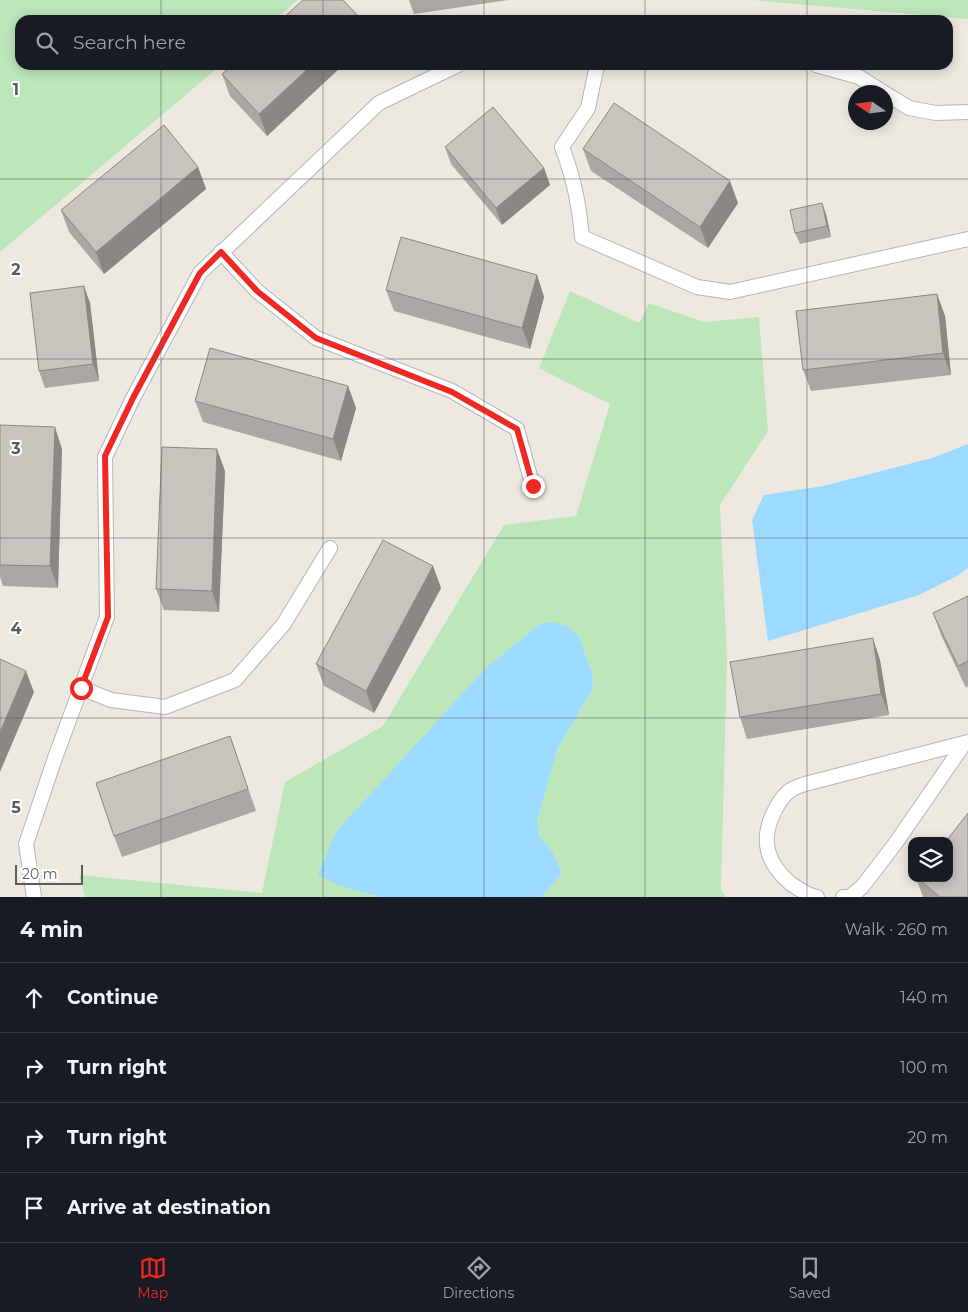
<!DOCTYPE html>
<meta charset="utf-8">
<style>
body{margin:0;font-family:Montserrat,sans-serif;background:#20242c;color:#f1f3f6}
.controls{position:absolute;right:15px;bottom:15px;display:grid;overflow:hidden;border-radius:10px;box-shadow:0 2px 12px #0003}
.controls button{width:45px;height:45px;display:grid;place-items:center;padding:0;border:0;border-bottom:1px solid #363941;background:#171b24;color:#f1f3f6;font:25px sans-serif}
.compass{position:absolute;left:848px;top:85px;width:45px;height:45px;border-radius:50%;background:#171b24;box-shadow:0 2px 12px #0003;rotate:283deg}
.scale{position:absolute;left:15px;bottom:12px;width:68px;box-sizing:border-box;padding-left:5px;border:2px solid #595d62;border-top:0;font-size:14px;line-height:18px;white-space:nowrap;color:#595d62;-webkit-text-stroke:4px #fff;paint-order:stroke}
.stop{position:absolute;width:15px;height:15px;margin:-11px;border:4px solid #ef2823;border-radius:50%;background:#fff}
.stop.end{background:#ef2823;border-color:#fff;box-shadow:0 1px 5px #0008}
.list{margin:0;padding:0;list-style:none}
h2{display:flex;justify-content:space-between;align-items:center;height:65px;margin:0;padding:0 20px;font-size:21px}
h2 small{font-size:16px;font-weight:400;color:#9ea1a6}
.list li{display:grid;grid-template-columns:32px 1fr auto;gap:15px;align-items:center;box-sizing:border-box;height:70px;padding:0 20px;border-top:1px solid #363941}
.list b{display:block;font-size:19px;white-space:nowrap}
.list em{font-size:16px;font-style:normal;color:#9ea1a6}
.icon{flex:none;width:28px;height:28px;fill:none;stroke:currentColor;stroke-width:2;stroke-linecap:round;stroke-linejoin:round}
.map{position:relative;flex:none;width:968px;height:897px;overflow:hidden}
.search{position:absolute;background:#171b24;box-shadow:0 2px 12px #0003;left:15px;right:15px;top:15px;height:55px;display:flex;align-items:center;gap:12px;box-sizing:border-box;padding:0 18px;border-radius:15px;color:#9ea1a6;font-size:19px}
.sheet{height:345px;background:#171b24}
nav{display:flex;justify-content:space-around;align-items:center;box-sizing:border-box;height:70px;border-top:1px solid #363941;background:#171b24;font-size:14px;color:#9ea1a6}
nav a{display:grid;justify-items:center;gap:2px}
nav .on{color:#ef2823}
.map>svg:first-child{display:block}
.green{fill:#bde6bb}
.water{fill:#9ddaff}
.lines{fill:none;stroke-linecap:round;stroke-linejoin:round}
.service-casing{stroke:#b3b7bb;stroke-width:16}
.service{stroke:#fff;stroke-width:14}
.wall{fill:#aba8a3}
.shaded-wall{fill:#8b8884}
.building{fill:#c7c3bd;stroke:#8b8884}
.route{stroke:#ef2823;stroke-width:6}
.grid{fill:none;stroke:#595d62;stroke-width:1;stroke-opacity:0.55}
.grid-label{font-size:16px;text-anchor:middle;font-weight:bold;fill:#595d62;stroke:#fff;stroke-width:4;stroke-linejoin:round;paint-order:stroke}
</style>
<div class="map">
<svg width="968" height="897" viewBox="0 0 968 897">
<rect width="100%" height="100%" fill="#ede9e0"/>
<g class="green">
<path d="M 0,0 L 298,0 L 274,20 L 20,20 L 20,65 L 221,65 L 0,252 Z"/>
<path d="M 752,0 L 968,0 L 968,19 Z"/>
<path d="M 570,291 L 639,323 L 649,303 L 704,322 L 759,317 L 768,431 L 720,505 L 727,659 L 721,890 L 726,897 L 541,897 L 562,874 L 554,854 L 539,836 L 537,820 L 558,748 L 593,688 L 592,671 L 579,637 L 540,624 L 488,666 L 472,683 L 340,886 L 380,897 L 85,897 L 79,875 L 262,893 L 285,782 L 383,726 L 504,525 L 576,516 L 610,404 L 539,368 Z"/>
</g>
<g class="water">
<path d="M 968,444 L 968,568 L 959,575 L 919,595 L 768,641 L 752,520 L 764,495 L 823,486 L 932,458 Z"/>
<path d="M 551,622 L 567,626 L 579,637 L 592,672 L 593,688 L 558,748 L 537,820 L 539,836 L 554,854 L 562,874 L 541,897 L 380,897 L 340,886 L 318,875 L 336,832 L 472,683 L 488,666 L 540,624 Z"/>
</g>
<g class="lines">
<g class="service-casing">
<g id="service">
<path d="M 597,65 L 588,108 L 562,147 C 574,179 579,204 582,237 L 697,287 L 730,292 L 968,239"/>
<path d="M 816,65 L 859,77 L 883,92"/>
<path d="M 886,94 L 909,108 L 936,113 L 968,112"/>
<path d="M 221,252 L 257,291 L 316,338 L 452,391 L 517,429 L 533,487"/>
<path d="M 81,688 L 111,700 L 165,707 L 235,680 L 283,625 L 330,548"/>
<path d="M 34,897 L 26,844 L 55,758 L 107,617 L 105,457 L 133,398 L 200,273 L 379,103 L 458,65"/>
<path d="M 817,897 C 808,896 797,888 790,883 C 768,864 760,842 773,814 C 777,806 780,799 788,792 C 792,788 799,786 805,784 L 968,742"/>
<path d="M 843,897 L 850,897 L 862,887 L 895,844 L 964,744"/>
</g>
</g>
<use href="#service" class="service"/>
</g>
<g class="wall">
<path d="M 409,0 L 508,0 L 414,14 Z"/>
<path d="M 343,65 L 267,136 L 230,96 L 222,74 Z"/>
<path d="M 445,147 L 544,168 L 550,185 L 502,225 L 451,164 Z"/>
<path d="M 583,149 L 738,203 L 708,248 L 591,171 Z"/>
<path d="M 198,167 L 206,189 L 104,274 L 69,232 L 61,210 Z"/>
<path d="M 826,214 L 831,237 L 800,244 L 795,233 Z"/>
<path d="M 537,275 L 544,297 L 530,349 L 394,311 L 386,290 Z"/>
<path d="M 937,294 L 945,316 L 951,375 L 811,391 L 803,370 Z"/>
<path d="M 90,303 L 99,381 L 45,388 L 39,371 Z"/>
<path d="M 348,386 L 356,408 L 341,461 L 203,422 L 195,401 Z"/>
<path d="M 0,425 L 62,449 L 58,588 L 3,586 L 0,577 Z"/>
<path d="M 225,471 L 219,612 L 164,610 L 156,589 Z"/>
<path d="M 433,566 L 441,588 L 374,713 L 324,686 L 316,664 Z"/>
<path d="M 968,596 L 968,686 L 966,688 L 941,635 L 933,613 Z"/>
<path d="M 880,660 L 889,715 L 747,739 L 740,717 Z"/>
<path d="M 230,736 L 256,811 L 122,857 L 114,836 Z"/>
<path d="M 916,878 L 949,878 L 968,897 L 923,897 Z"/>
</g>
<g class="shaded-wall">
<path d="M 312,65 L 343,65 L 267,136 L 259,114 Z"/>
<path d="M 198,167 L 206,189 L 104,274 L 96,252 Z"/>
<path d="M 544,168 L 550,185 L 502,225 L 496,208 Z"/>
<path d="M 730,181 L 738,203 L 708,248 L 700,227 Z"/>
<path d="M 822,203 L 826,214 L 831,237 L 827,226 Z"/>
<path d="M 537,275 L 544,297 L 530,349 L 522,328 Z"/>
<path d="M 84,286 L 90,303 L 99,381 L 93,364 Z"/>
<path d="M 937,294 L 945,316 L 951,375 L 943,353 Z"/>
<path d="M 348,386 L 356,408 L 341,461 L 333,439 Z"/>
<path d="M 55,427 L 62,449 L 58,588 L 50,566 Z"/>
<path d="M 217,449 L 225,471 L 219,612 L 212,591 Z"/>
<path d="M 433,566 L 441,588 L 374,713 L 366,691 Z"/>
<path d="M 873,638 L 880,660 L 889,715 L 881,694 Z"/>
<path d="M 26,671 L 34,692 L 0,772 L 0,732 Z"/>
</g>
<g class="building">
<path d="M 303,0 L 343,0 L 361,19 L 281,20 Z"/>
<path d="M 233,65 L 312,65 L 259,114 L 222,74 Z"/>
<path d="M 614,103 L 730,181 L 700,227 L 583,149 Z"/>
<path d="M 493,107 L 544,168 L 496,208 L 445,147 Z"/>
<path d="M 164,125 L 198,167 L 96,252 L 61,210 Z"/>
<path d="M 822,203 L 827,226 L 795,233 L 790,210 Z"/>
<path d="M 401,237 L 537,275 L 522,328 L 386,290 Z"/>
<path d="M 84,286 L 93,364 L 39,371 L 30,293 Z"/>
<path d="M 937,294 L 943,353 L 803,370 L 796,311 Z"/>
<path d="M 210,348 L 348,386 L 333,439 L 195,401 Z"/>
<path d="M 0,425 L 55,427 L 50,566 L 0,565 Z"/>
<path d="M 162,447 L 217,449 L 212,591 L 156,589 Z"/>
<path d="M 383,540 L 433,566 L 366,691 L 316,664 Z"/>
<path d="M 968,596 L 968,661 L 958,666 L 933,613 Z"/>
<path d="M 873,638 L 881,694 L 740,717 L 730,662 Z"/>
<path d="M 0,659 L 26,671 L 0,732 Z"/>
<path d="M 230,736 L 248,789 L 114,836 L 96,783 Z"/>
<path d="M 968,813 L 968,897 L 940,897 L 917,878 L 949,878 L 949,841 L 946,841 Z"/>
</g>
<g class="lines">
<path class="route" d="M 81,688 L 108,617 L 105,456 L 133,398 L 200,273 L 221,252 L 257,291 L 316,338 L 452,392 L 517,429 L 533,486"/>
</g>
<path class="grid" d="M 161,0 L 161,20M 323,0 L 323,20M 484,0 L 484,20M 645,0 L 645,20M 807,0 L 807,20M 161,65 L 161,897M 323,65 L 323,897M 484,65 L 484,897M 645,65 L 645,897M 807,65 L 807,897M 0,179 L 968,179M 0,359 L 968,359M 0,538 L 968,538M 0,718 L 968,718"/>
<g class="grid-label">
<text x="16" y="95">1</text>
<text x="16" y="275">2</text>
<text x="16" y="454">3</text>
<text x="16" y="634">4</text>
<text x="16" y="813">5</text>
</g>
</svg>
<div class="controls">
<button><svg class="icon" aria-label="layers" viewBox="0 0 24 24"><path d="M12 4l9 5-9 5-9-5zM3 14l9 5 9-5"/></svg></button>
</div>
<svg class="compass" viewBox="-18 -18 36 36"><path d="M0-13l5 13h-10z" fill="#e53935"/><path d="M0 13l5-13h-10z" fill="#9ea1a6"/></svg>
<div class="scale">20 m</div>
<div class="stop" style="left:81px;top:688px"></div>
<div class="stop end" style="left:533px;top:486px"></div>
<div class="search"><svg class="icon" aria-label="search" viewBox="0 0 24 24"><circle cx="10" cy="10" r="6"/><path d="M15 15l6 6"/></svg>Search here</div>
</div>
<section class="sheet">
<h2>4 min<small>Walk · 260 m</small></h2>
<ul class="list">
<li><svg class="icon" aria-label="ahead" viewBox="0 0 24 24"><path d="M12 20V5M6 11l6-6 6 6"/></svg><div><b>Continue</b></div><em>140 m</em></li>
<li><svg class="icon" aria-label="right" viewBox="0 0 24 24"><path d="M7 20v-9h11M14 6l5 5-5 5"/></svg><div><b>Turn right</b></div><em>100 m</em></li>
<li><svg class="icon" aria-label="right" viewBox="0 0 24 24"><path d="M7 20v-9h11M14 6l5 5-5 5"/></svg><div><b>Turn right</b></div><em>20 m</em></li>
<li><svg class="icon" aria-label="arrive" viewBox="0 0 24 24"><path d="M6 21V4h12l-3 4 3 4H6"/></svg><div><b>Arrive at destination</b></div></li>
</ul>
</section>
<nav>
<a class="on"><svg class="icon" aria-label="map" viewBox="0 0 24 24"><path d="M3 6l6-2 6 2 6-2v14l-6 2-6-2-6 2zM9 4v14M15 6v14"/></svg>Map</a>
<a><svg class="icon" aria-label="directions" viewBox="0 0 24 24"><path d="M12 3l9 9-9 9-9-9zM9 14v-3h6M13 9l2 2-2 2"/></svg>Directions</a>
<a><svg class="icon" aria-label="saved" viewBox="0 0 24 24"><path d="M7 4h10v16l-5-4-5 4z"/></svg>Saved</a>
</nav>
